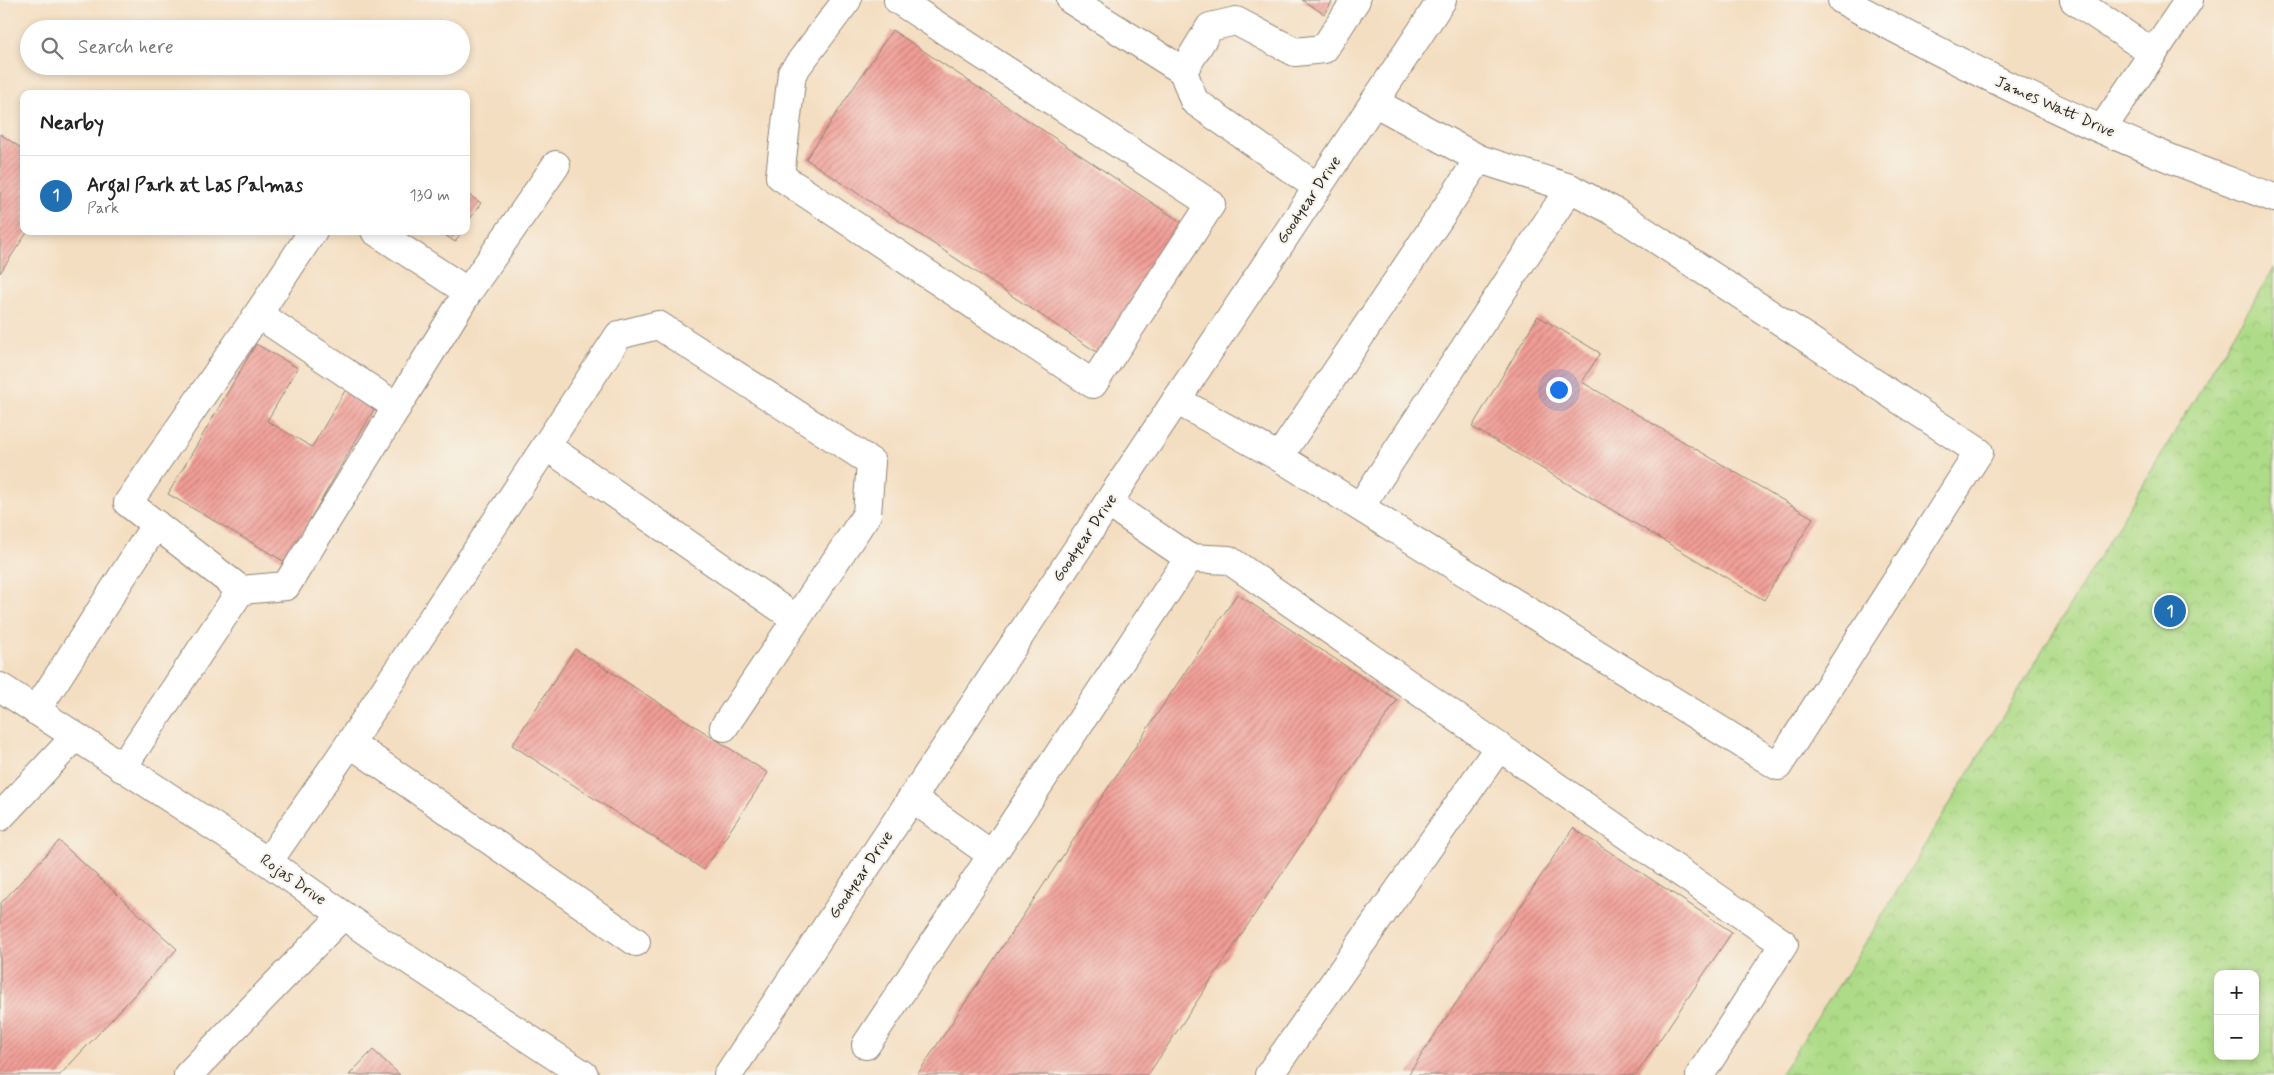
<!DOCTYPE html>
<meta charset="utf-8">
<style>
body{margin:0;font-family:Mynerve,sans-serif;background:#f6f6f6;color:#222}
.controls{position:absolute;right:15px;bottom:15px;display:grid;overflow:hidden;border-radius:10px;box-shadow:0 2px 8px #0003}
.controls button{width:45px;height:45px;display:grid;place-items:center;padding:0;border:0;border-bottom:1px solid #e0e0e0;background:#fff;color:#222;font:25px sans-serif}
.you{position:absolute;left:1558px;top:389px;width:18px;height:18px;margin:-12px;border:4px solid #fff;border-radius:50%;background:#1a73e8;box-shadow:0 0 0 8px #1a73e833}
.badge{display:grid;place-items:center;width:32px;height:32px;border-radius:50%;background:#1f6fb2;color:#fff;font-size:16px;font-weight:700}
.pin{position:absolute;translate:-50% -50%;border:2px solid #fff;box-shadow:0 1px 5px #0006}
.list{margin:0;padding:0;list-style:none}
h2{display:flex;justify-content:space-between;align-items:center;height:65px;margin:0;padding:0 20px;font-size:21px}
h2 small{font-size:16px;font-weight:400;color:#767676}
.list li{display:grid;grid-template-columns:32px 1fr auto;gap:15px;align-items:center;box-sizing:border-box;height:80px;padding:0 20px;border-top:1px solid #e0e0e0}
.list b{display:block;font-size:19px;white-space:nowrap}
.list p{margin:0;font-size:16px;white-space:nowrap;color:#767676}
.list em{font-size:16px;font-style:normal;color:#767676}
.icon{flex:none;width:28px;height:28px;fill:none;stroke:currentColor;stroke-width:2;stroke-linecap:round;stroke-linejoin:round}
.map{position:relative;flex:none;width:2274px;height:1075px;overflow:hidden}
.search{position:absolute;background:#fff;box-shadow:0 2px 8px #0003;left:20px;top:20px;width:450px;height:55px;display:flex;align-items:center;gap:12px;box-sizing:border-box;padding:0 18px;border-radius:28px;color:#767676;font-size:19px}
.panel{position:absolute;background:#fff;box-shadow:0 2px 8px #0003;left:20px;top:90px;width:450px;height:145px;border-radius:10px}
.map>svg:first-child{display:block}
.park{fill:url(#park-crowns);stroke:#6c8359;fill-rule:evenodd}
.building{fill:url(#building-hatch)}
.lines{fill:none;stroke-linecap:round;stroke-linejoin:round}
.minor-casing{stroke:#908476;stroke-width:30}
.major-casing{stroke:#908476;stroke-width:30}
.minor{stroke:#fff;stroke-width:28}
.major{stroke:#fff;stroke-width:28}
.labels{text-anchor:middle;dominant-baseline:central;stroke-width:4;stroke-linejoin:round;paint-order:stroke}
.street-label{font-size:16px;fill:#2b2b2b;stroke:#f7f3e8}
</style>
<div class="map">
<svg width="2274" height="1075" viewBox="0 0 2274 1075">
<defs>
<pattern id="park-crowns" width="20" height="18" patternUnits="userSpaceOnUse" patternTransform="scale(1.25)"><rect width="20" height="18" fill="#aedb87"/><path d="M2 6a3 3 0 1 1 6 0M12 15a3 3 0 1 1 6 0" fill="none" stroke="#96bc75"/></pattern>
<pattern id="building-hatch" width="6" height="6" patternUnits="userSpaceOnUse" patternTransform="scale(1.25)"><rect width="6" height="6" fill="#f19d96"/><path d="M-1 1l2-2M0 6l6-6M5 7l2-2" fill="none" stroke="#c3807b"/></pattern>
</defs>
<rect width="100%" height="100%" fill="#f7f3e8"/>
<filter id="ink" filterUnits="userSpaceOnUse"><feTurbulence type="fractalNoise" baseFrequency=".02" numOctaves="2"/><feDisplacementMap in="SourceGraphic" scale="10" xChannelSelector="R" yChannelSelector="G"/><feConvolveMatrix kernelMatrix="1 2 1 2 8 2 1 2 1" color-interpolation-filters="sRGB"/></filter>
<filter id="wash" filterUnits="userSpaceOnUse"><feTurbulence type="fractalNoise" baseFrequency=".0096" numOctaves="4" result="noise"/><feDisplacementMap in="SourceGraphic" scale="20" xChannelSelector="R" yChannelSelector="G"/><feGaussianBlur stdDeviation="1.12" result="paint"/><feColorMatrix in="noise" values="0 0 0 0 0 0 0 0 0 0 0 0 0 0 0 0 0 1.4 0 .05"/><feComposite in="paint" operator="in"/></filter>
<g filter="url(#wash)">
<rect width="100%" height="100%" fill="#f4dec1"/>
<path class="park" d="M 2274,268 L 2274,1075 L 1780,1075 L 1859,954 ZM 2218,974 L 2255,974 L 2255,1056 L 2218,1056 Z"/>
<g id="blocks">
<g class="building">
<path d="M 1302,0 L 1333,0 L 1324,14 Z"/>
<path d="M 892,30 L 1184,224 L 1098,353 L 806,159 Z"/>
<path d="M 0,134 L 24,150 L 24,231 L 28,231 L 0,273 Z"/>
<path d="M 466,193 L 481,203 L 466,225 Z"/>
<path d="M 439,231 L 462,231 L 455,242 Z"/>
<path d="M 1538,316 L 1600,353 L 1582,382 L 1813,518 L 1764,600 L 1472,427 Z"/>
<path d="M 256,344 L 298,368 L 267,421 L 312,447 L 346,389 L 376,406 L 285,562 L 168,494 Z"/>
<path d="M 1237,594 L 1397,700 L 1148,1075 L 917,1075 Z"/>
<path d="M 575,649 L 768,773 L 704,870 L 512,745 Z"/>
<path d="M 1573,828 L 1732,932 L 1636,1075 L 1408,1075 Z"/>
<path d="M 59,841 L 177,949 L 60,1075 L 0,1075 L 0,904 Z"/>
<path d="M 373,1050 L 400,1075 L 349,1075 Z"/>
</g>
</g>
</g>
<g filter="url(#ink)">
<use href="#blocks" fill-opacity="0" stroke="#908476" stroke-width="1"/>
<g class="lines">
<g class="minor-casing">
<g id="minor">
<path d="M 847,0 L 792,73 L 780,176 L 1093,384 L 1211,204 L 898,0"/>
<path d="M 1071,0 L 1183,71"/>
<path d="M 1842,0 C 1945,56 2049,109 2157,153 C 2195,169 2235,183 2274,198"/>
<path d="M 2074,0 L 2153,53"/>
<path d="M 2102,129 L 2189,0"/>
<path d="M 1317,187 L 1194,101 L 1183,71 L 1210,27 L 1236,21 L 1295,52 L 1324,49 L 1356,0"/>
<path d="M 313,231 L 258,314 L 128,503 L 241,590 L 286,586 L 468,292 L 375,231"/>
<path d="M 468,292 L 556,165"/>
<path d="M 258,314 L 397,407"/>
<path d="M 1176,400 L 1279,457 L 1479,159 L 1374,102"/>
<path d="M 546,446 L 796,619"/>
<path d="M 1279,457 L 1778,766 L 1979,452 L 1615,212 L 1570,188 L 1479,159"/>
<path d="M 1360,507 L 1570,188"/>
<path d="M 1189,558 L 1229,560 L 1784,944 L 1700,1075"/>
<path d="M 36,711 L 156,524"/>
<path d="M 350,743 L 619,335 L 658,325 L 871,462 L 867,514 L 724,727"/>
<path d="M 122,768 L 241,590"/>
<path d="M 912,798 L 992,855 L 1189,558 L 1108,503"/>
<path d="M 0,817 L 75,737"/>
<path d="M 268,862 L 350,743 L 636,942"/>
<path d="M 866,1045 L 992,855"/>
<path d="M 188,1075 L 343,915"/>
<path d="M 728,1075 L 1442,0"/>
<path d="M 1269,1075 L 1499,747"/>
</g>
</g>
<g class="major-casing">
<path id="major" d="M 0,687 L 268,862 L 380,941 L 584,1075"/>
</g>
<use href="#minor" class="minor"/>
<use href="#major" class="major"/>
</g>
</g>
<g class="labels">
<g class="street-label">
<text transform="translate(2055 107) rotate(24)">James Watt Drive</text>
<text transform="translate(1309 200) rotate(-56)">Goodyear Drive</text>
<text transform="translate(1085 538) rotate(-56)">Goodyear Drive</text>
<text transform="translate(861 875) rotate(-56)">Goodyear Drive</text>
<text transform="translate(293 880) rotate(35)">Rojas Drive</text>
</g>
</g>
</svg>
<div class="controls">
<button>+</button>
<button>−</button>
</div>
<div class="you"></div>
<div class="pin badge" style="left:2170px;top:611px">1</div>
<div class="search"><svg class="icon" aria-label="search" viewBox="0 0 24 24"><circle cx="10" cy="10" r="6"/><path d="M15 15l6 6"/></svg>Search here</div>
<section class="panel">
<h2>Nearby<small></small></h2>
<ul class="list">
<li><span class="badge">1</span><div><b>Argal Park at Las Palmas</b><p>Park</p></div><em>130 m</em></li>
</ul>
</section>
</div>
